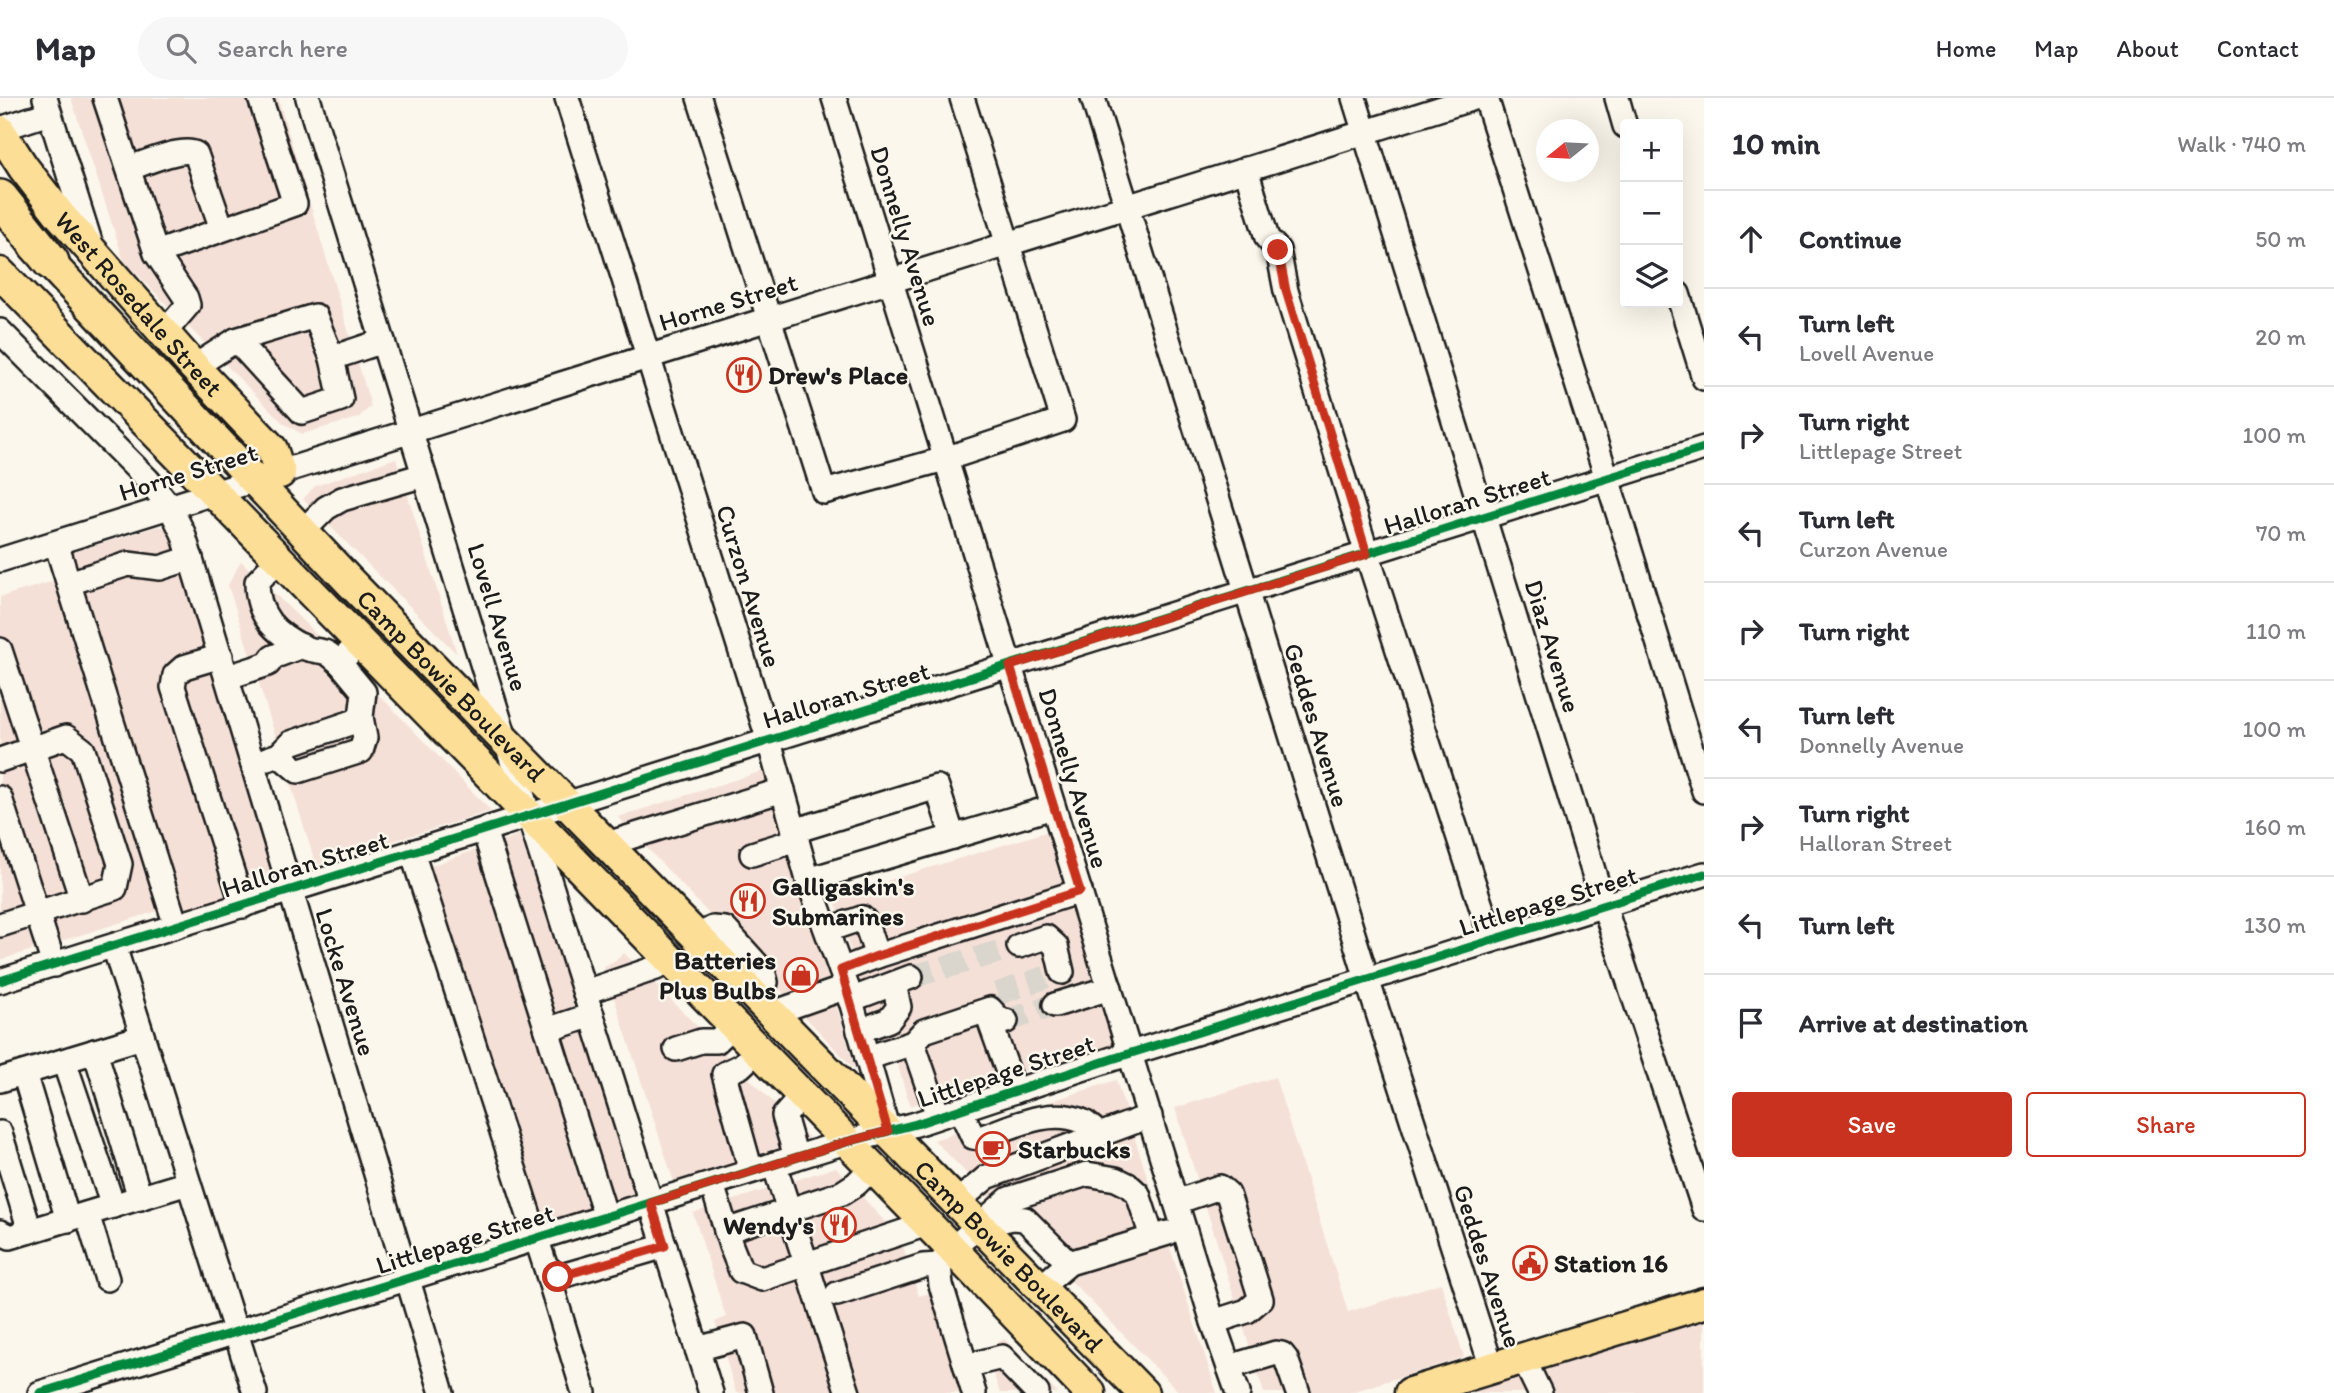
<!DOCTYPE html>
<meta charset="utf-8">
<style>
body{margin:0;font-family:Itim,sans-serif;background:#f7f7f7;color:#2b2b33}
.controls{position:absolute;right:21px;top:21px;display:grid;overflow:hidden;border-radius:7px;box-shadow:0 7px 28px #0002}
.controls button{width:63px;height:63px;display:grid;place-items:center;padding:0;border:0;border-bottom:2px solid #e1e1e2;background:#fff;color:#2b2b33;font:35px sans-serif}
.compass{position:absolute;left:1536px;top:21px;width:63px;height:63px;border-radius:50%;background:#fff;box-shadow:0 7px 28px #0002;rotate:252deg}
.stop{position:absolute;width:21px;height:21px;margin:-16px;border:5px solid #c8321e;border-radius:50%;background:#fff}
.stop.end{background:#c8321e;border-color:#fff;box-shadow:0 2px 7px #0008}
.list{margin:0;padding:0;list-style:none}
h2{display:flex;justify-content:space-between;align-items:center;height:91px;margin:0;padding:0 28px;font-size:30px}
h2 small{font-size:23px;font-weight:400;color:#7c7c81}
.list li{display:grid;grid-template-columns:46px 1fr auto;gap:21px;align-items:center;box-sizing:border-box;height:98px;padding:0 28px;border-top:2px solid #e1e1e2}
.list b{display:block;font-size:26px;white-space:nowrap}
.list p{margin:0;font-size:23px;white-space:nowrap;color:#7c7c81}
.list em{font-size:23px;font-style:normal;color:#7c7c81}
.actions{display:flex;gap:14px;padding:21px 28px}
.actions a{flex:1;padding:16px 0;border:2px solid #c8321e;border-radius:7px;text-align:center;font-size:24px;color:#c8321e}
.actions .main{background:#c8321e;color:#fff}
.icon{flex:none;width:38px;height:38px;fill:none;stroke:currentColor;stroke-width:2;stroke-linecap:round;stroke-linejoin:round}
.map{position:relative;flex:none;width:1704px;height:1295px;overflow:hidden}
header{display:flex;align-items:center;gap:42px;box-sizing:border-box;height:98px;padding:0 35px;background:#fff;border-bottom:2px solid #e1e1e2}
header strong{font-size:33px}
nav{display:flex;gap:38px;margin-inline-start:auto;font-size:24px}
.search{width:490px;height:63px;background:#f7f7f7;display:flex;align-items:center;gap:18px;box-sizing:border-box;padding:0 24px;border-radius:38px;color:#7c7c81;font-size:26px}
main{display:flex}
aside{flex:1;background:#fff}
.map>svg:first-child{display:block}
.built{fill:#f5e0d7}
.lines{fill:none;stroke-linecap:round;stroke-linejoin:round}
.minor-tunnel{stroke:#dad6cd;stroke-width:23;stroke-dasharray:23 11;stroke-linecap:butt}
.minor-casing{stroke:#1c1c1c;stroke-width:28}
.major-casing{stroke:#1c1c1c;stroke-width:35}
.highway-casing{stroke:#1c1c1c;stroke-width:40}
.minor{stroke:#fbf7ec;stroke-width:23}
.major{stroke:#fcde96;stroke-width:30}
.highway{stroke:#fcde96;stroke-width:35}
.cycleway-casing{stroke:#fbf7ec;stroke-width:13}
.cycleway{stroke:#00873e;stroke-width:9}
.route{stroke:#c8321e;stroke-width:9}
.labels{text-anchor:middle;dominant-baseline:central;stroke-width:5;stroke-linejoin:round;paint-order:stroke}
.street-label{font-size:26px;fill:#1c1c1c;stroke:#fbf7ec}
.poi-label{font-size:26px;font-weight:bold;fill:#1c1c1c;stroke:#fbf7ec;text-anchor:start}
</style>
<header>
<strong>Map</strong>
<div class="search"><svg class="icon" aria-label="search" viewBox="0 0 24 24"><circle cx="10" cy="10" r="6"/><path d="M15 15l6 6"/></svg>Search here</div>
<nav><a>Home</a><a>Map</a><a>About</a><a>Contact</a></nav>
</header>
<main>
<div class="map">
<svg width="1704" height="1295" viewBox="0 0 1704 1295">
<rect width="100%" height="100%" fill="#fbf7ec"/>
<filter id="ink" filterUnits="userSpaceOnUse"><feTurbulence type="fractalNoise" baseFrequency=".0143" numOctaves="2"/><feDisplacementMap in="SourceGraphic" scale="14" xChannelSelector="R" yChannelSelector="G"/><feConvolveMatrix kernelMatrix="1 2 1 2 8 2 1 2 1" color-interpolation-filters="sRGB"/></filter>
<g filter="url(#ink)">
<g class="built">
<path d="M 71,0 L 278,0 L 371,308 L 358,320 L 302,336 L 283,325 L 124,163 Z"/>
<path d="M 396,360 L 457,556 L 303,401 L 315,388 Z"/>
<path d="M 159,428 L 169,431 L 277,780 L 275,789 L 167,821 L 164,811 L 0,862 L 0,499 L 57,482 L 51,461 Z"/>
<path d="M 241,463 L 390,608 L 491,713 L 316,767 L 228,487 Z"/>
<path d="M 766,672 L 856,973 L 618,719 Z"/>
<path d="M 1049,733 L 1113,946 L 910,1008 L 897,965 L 886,968 L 834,799 Z"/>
<path d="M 521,736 L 526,740 L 637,1093 L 635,1100 L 529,1136 L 413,774 Z"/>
<path d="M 624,855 L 809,1040 L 674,1084 L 604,869 L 614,864 Z"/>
<path d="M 1275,979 L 1348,1214 L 1441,1185 L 1464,1259 L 1349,1295 L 1264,1295 L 1175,1010 Z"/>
<path d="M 1116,982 L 1217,1295 L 1180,1295 L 934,1042 Z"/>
<path d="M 836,1069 L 901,1142 L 919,1198 L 930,1195 L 961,1295 L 736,1295 L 715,1224 L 726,1219 L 693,1115 Z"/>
<path d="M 1704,1219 L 1704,1295 L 1470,1295 L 1469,1292 Z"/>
<path d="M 1004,1241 L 1057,1295 L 1000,1295 L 985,1251 Z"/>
</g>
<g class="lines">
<g class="minor-tunnel">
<path d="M 911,879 L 1019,848"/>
<path d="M 997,896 L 1046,879"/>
<path d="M 1006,923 L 1055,907"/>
</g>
<g class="minor-casing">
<g id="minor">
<path d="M 45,0 L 91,147"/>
<path d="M 105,0 L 156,155"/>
<path d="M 308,0 L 529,718 L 711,1295"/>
<path d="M 567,0 L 769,643 L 808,782 L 847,889 L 888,1033"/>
<path d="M 699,0 L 824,394 L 945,361 L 1063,322 L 962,0"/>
<path d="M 834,0 L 1213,1224 L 1238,1295"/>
<path d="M 1093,0 L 1367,881 L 1492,1270"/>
<path d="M 1354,0 L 1604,808 L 1704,1111"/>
<path d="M 1486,0 L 1627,443 L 1704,693"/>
<path d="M 1617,0 L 1625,28"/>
<path d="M 0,31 L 49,15"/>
<path d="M 130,70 C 145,65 183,48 196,56 L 222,131"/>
<path d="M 1246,71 L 1267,140 L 1278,152 L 1286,193 L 1367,456 L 1492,842"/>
<path d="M 1678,196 L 1704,280"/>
<path d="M 0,233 L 147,381 L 170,409 L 183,435 L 442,1295"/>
<path d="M 164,235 L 188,207 L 186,200 L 156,155 L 295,106 L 260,0"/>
<path d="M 236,242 L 315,218 L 332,260"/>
<path d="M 194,269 L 236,242 L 302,314 L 341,301 L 332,260 L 383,243"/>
<path d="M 303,433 L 326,410 L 342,401 L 424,377"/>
<path d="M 56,445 L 176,828"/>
<path d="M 279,461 L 257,484 C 257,518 275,536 305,550 C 312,553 320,552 327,555 C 331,557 336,562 340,565 L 349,555"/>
<path d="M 0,462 L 1474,0"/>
<path d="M 69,485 L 128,466 L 160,470 L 191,460"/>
<path d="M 0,552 L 82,802"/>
<path d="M 221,558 L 184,569 L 175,577 L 173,589 L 243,808"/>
<path d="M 228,579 L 268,566 L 273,559 L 302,548"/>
<path d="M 279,657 L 298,673 L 361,653 L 365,640 L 361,619 L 364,594 L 340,565"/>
<path d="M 267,661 L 279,657 L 291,645 L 353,624 L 361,619"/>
<path d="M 0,662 L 66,639 L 83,652 L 120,766 L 115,790 L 0,827"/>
<path d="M 0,700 L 54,867"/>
<path d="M 484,732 L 606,1119"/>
<path d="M 794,733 L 937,689 L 953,739"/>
<path d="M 607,746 L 783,692"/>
<path d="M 412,754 L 545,1167 L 558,1179 L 665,1148"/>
<path d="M 752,756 L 797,742"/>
<path d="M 808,782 L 1053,709"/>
<path d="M 827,832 L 862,820 L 865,823 L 877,858"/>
<path d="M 698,838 L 713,830 L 725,831 L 763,873 L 766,884 L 754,896"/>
<path d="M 114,848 L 255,1295"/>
<path d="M 1019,848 L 1046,839 L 1056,848 L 1062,874"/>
<path d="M 841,872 L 877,858 L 1080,793"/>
<path d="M 0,883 L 1704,350"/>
<path d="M 585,894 L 656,870 L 667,859"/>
<path d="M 850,902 L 911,879"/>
<path d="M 1055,907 L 1110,890"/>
<path d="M 986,913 L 1015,993"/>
<path d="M 773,915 L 847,889"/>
<path d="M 547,932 L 592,917"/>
<path d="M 859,933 L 889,922 L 899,909 L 894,886"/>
<path d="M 913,945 L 924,933 L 990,911 L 1002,924 L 1006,923"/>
<path d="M 676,951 L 701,943 L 717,943 L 734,927"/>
<path d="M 95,953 L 140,1100"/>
<path d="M 867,960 L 913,945 L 938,1018"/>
<path d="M 64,963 L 113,1108"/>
<path d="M 24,975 L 68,1122"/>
<path d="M 0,982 L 142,939"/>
<path d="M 960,1011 L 973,1039 L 980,1040 C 1012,1029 1049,1009 1082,1023 C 1089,1026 1094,1032 1099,1037"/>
<path d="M 0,1035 L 30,1133"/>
<path d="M 796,1059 L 784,1018 L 802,998"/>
<path d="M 774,1066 L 848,1295"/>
<path d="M 751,1073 L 724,976 L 741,968 L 758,952"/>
<path d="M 712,1086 L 731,1148 L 741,1173 L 762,1181 L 927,1126"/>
<path d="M 957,1104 L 987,1079 L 1150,1018"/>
<path d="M 1176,1104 L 1220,1089 L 1228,1096 L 1261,1201 L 1247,1213 L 1213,1224"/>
<path d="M 87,1116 L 107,1181"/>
<path d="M 980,1127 L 1013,1120 L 1025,1121 L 1069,1165"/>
<path d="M 726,1133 L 842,1095 L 856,1086 L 872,1070"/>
<path d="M 0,1134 L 10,1139 L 188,1085"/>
<path d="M 545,1167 L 584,1295"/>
<path d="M 1041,1189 L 1069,1165 L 1168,1135"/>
<path d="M 837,1196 L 923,1168 L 939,1167"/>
<path d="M 697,1251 L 745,1238 L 761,1295"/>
<path d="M 1523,1260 L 1540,1295"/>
<path d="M 966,1268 L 1002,1259 L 1037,1295"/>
<path d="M 1229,1269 L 1276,1255 L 1282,1256 L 1286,1261 L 1298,1295"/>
<path d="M 40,1295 L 846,1044 L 916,1026 L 1112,961 L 1704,776"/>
<path d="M 974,1295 L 941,1187 L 939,1167 L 952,1151 L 1009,1101 L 1087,1076 L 1116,1081 L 1128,1087 L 1138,1096 L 1152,1139"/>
</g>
</g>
<g class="major-casing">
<g id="major">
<path id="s1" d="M 0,33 L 23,69 L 60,117 L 194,269 L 272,351 L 280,375"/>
<path id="s2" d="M 34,148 L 349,483 L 1143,1295"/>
<path d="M 0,175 L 952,1151 L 1090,1295"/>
<path d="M 1410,1295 L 1704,1205"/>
</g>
</g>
<g class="highway-casing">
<path id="highway" d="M 0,100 L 51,164"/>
</g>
<use href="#minor" class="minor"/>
<use href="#major" class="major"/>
<use href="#highway" class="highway"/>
<g class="cycleway-casing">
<g id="cycleway">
<path d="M 0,883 L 1704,350"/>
<path d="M 40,1295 L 846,1044 L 916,1026 L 1112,961 L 1704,776"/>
</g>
</g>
<use href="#cycleway" class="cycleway"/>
</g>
</g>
<g class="lines" filter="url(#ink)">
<path class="route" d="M 558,1179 L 665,1148 L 651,1105 L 846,1044 L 888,1033 L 841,872 L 877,858 L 1080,793 L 1010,568 L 1367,456 L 1286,193 L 1278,152"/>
</g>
<defs>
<g id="restaurant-ring" transform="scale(1.75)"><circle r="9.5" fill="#fbf7ec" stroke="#c8321e" stroke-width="1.5"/><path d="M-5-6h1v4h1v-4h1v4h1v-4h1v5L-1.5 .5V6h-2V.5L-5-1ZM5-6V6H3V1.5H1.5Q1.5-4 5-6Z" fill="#c8321e"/></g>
<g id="shop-ring" transform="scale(1.75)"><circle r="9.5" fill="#fbf7ec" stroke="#c8321e" stroke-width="1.5"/><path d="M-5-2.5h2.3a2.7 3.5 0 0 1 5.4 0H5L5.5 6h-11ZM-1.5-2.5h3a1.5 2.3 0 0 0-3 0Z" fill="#c8321e"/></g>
<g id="cafe-ring" transform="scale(1.75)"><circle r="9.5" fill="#fbf7ec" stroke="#c8321e" stroke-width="1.5"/><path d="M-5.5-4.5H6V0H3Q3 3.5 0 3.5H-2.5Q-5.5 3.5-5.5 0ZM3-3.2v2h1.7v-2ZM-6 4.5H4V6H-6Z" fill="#c8321e"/></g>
<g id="civic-ring" transform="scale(1.75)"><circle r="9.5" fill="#fbf7ec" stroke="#c8321e" stroke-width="1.5"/><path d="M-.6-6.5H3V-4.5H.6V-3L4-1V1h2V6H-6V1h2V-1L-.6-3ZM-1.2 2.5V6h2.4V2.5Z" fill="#c8321e"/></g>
</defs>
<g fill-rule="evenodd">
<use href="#restaurant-ring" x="744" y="277"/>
<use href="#restaurant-ring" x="748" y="803"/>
<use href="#shop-ring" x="801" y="877"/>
<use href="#cafe-ring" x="993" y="1051"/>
<use href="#restaurant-ring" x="839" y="1127"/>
<use href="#civic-ring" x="1530" y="1165"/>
</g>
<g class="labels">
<g class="street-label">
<text transform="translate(906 138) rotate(73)">Donnelly Avenue</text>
<text transform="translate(728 204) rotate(-17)">Horne Street</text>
<text stroke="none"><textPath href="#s1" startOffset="222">West Rosedale Street</textPath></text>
<text transform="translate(188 374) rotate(-17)">Horne Street</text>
<text transform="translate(1467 403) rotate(-17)">Halloran Street</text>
<text transform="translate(749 488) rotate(73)">Curzon Avenue</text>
<text transform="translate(498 519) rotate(73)">Lovell Avenue</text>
<text transform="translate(1553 548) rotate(73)">Diaz Avenue</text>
<text stroke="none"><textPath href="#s2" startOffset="606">Camp Bowie Boulevard</textPath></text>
<text transform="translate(846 597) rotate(-17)">Halloran Street</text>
<text transform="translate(1317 627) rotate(73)">Geddes Avenue</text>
<text transform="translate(1074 680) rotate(73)">Donnelly Avenue</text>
<text transform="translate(305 766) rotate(-17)">Halloran Street</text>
<text transform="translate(1548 803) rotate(-17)">Littlepage Street</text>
<text transform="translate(346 884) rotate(73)">Locke Avenue</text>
<text transform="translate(1006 973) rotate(-18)">Littlepage Street</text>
<text transform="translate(465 1141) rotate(-17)">Littlepage Street</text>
<text stroke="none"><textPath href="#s2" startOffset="1404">Camp Bowie Boulevard</textPath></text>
<text transform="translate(1488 1168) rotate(72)">Geddes Avenue</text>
</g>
<g class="poi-label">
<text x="768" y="277">Drew's Place</text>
<text x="772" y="788">Galligaskin's<tspan x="772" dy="30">Submarines</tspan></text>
<text x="776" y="862" text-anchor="end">Batteries<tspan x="776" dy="30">Plus Bulbs</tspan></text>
<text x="1018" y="1051">Starbucks</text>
<text x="814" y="1127" text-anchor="end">Wendy's</text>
<text x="1554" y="1165">Station 16</text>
</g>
</g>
</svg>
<div class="controls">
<button>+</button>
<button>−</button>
<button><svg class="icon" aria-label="layers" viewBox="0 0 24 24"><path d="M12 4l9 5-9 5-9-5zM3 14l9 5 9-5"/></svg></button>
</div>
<svg class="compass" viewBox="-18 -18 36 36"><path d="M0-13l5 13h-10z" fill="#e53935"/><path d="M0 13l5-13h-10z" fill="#7c7c81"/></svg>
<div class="stop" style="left:558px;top:1179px"></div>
<div class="stop end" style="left:1278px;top:152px"></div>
</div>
<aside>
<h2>10 min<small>Walk · 740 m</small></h2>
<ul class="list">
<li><svg class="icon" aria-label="ahead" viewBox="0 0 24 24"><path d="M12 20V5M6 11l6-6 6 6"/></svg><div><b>Continue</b></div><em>50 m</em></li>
<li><svg class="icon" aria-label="left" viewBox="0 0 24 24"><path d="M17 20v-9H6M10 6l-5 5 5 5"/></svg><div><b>Turn left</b><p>Lovell Avenue</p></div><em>20 m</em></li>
<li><svg class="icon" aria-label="right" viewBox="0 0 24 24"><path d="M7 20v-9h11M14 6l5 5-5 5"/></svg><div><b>Turn right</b><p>Littlepage Street</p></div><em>100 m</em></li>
<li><svg class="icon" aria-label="left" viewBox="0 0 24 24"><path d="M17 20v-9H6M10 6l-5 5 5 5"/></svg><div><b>Turn left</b><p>Curzon Avenue</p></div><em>70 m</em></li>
<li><svg class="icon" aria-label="right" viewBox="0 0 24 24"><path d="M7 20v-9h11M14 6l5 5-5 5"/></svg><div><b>Turn right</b></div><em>110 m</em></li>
<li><svg class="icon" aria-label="left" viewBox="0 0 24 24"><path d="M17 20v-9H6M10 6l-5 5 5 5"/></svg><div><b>Turn left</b><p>Donnelly Avenue</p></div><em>100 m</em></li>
<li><svg class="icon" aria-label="right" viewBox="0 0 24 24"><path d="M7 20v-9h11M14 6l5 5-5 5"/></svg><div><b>Turn right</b><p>Halloran Street</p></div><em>160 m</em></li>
<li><svg class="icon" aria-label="left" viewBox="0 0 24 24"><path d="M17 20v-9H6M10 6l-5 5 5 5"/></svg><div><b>Turn left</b></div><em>130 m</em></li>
<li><svg class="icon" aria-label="arrive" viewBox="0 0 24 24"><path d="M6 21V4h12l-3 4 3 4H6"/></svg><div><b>Arrive at destination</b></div></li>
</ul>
<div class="actions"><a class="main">Save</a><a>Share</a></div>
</aside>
</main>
